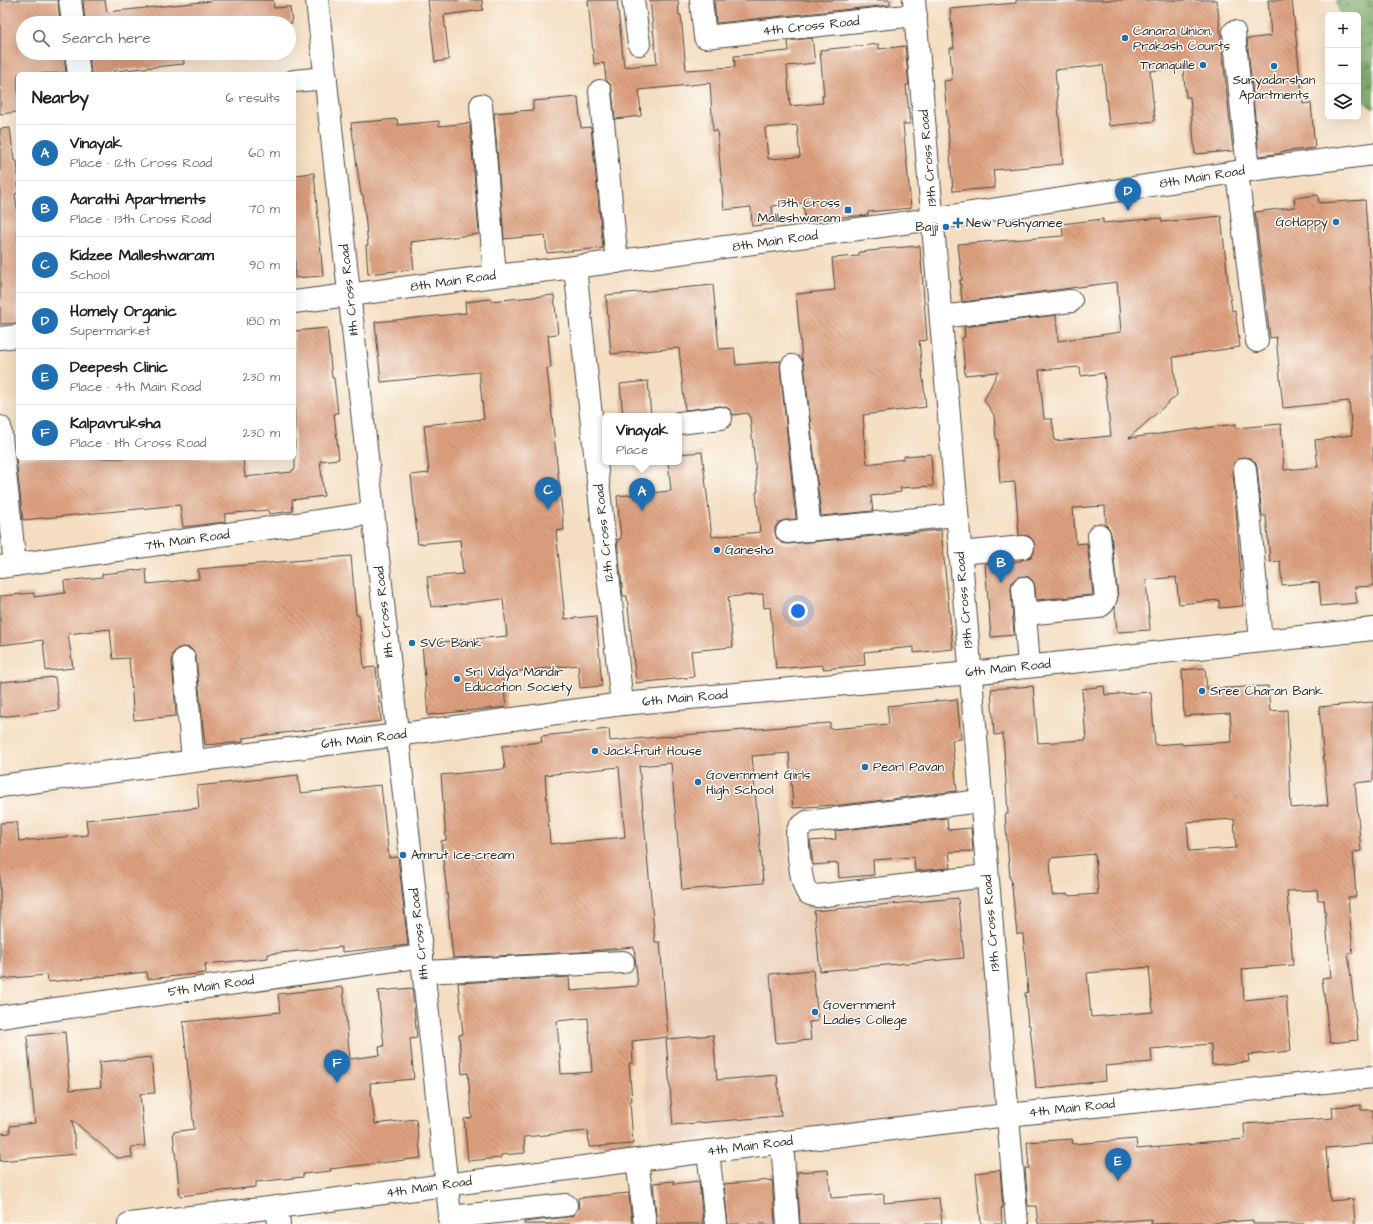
<!DOCTYPE html>
<meta charset="utf-8">
<style>
body{margin:0;font-family:"Architects Daughter",sans-serif;background:#f2f2f2;color:#202124}
.controls{position:absolute;right:12px;top:12px;display:grid;overflow:hidden;border-radius:6px;box-shadow:0 4px 16px #0002}
.controls button{width:36px;height:36px;display:grid;place-items:center;padding:0;border:0;border-bottom:1px solid #e0e0e0;background:#fff;color:#202124;font:20px sans-serif}
.you{position:absolute;left:798px;top:611px;width:14px;height:14px;margin:-10px;border:3px solid #fff;border-radius:50%;background:#1a73e8;box-shadow:0 0 0 6px #1a73e833}
.badge{display:grid;place-items:center;width:26px;height:26px;border-radius:50%;background:#1f6fb2;color:#fff;font-size:13px;font-weight:700}
.pin{position:absolute;translate:-50% -33px;filter:drop-shadow(0 1px 2px #0008)}
.pin::after{content:'';position:absolute;top:21px;width:14px;height:12px;background:inherit;clip-path:polygon(0 0,100% 0,50% 100%)}
.popup{position:absolute;left:602px;top:413px;width:80px;height:52px;box-sizing:border-box;display:grid;place-content:center;border-radius:6px;background:#fff;filter:drop-shadow(0 1px 3px #0005);font-size:13px;white-space:nowrap;color:#757577}
.popup b{font-size:15px;color:#202124}
.popup::after{content:'';position:absolute;left:50%;top:100%;margin-left:-8px;border:8px solid transparent;border-top-color:#fff}
.list{margin:0;padding:0;list-style:none}
h2{display:flex;justify-content:space-between;align-items:center;height:52px;margin:0;padding:0 16px;font-size:17px}
h2 small{font-size:13px;font-weight:400;color:#757577}
.list li{display:grid;grid-template-columns:26px 1fr auto;gap:12px;align-items:center;box-sizing:border-box;height:56px;padding:0 16px;border-top:1px solid #e0e0e0}
.list b{display:block;font-size:15px;white-space:nowrap}
.list p{margin:0;font-size:13px;white-space:nowrap;color:#757577}
.list em{font-size:13px;font-style:normal;color:#757577}
.icon{flex:none;width:22px;height:22px;fill:none;stroke:currentColor;stroke-width:2;stroke-linecap:round;stroke-linejoin:round}
.map{position:relative;flex:none;width:1373px;height:1224px;overflow:hidden}
.search{position:absolute;background:#fff;box-shadow:0 4px 16px #0002;left:16px;top:16px;width:280px;height:44px;display:flex;align-items:center;gap:10px;box-sizing:border-box;padding:0 14px;border-radius:22px;color:#757577;font-size:15px}
.panel{position:absolute;background:#fff;box-shadow:0 4px 16px #0002;left:16px;top:72px;width:280px;height:388px;border-radius:6px}
.map>svg:first-child{display:block}
.built{fill:#eaceb7}
.forest{fill:url(#forest-firs);stroke:#526a48}
.building{fill:url(#building-back-hatch);fill-rule:evenodd}
.lines{fill:none;stroke-linecap:round;stroke-linejoin:round}
.street-casing{stroke:#494641;stroke-width:24}
.secondary-casing{stroke:#494641;stroke-width:24}
.street{stroke:#fff;stroke-width:22}
.secondary{stroke:#fff;stroke-width:22}
.poi-dot{fill:#1f6fb2;stroke:#fdfcf7;stroke-width:1.5}
.labels{text-anchor:middle;dominant-baseline:central;stroke-width:3;stroke-linejoin:round;paint-order:stroke}
.street-label{font-size:13px;fill:#2b2b2b;stroke:#fdfcf7}
.poi-label{font-size:13px;fill:#2b2b2b;stroke:#fdfcf7;text-anchor:start}
</style>
<div class="map">
<svg width="1373" height="1224" viewBox="0 0 1373 1224">
<defs>
<pattern id="forest-firs" width="22" height="20" patternUnits="userSpaceOnUse"><rect width="22" height="20" fill="#79aa66"/><path d="M5 1l3.5 6h-7zM16 11l3.5 6h-7z" fill="#638b54"/></pattern>
<pattern id="building-back-hatch" width="6" height="6" patternUnits="userSpaceOnUse"><rect width="6" height="6" fill="#dea07f"/><path d="M-1 5l2 2M0 0l6 6M5-1l2 2" fill="none" stroke="#b48368"/></pattern>
</defs>
<rect width="100%" height="100%" fill="#fdfcf7"/>
<filter id="ink" filterUnits="userSpaceOnUse"><feTurbulence type="fractalNoise" baseFrequency=".025" numOctaves="2"/><feDisplacementMap in="SourceGraphic" scale="8" xChannelSelector="R" yChannelSelector="G"/><feConvolveMatrix kernelMatrix="1 2 1 2 8 2 1 2 1" color-interpolation-filters="sRGB"/></filter>
<filter id="wash" filterUnits="userSpaceOnUse"><feTurbulence type="fractalNoise" baseFrequency=".012" numOctaves="4" result="noise"/><feDisplacementMap in="SourceGraphic" scale="16" xChannelSelector="R" yChannelSelector="G"/><feGaussianBlur stdDeviation="0.9" result="paint"/><feColorMatrix in="noise" values="0 0 0 0 0 0 0 0 0 0 0 0 0 0 0 0 0 1.4 0 .05"/><feComposite in="paint" operator="in"/></filter>
<g filter="url(#wash)">
<rect width="100%" height="100%" fill="#f4ddc0"/>
<path class="built" d="M 775,724 L 792,900 L 980,882 L 1001,1110 L 650,1142 L 613,739 Z"/>
<path class="forest" d="M 1336,0 L 1373,0 L 1373,109 L 1358,97 L 1358,15 L 1340,15 Z"/>
<g id="blocks">
<g class="building">
<path d="M 0,0 L 58,0 L 60,23 L 23,23 L 23,53 L 64,53 L 66,73 L 18,74 L 18,112 L 0,114 Z"/>
<path d="M 83,0 L 105,0 L 107,12 L 211,1 L 211,0 L 273,0 L 274,8 L 290,7 L 292,23 L 85,23 Z"/>
<path d="M 428,0 L 482,0 L 483,10 L 444,15 L 449,60 L 435,62 Z"/>
<path d="M 588,0 L 617,0 L 624,67 L 657,64 L 650,0 L 678,0 L 679,15 L 681,15 L 686,70 L 735,67 L 734,56 L 789,51 L 788,41 L 812,38 L 815,63 L 787,66 L 790,106 L 823,103 L 822,96 L 824,96 L 820,50 L 879,44 L 879,49 L 905,46 L 909,85 L 906,85 L 910,124 L 903,124 L 911,208 L 868,212 L 868,215 L 805,220 L 803,203 L 772,206 L 774,224 L 752,226 L 751,207 L 724,210 L 717,130 L 713,131 L 710,83 L 639,90 L 641,116 L 615,119 L 612,90 L 610,84 L 606,80 L 604,63 L 594,64 ZM 797,125 L 800,157 L 768,159 L 765,128 Z"/>
<path d="M 714,0 L 890,0 L 890,5 L 716,23 Z"/>
<path d="M 1016,0 L 1217,0 L 1233,151 L 1195,154 L 1190,97 L 1186,97 L 1183,68 L 1150,71 L 1155,121 L 1109,126 L 1103,65 L 1055,70 L 1063,164 L 993,170 L 995,188 L 953,191 L 944,81 L 952,80 L 950,48 L 954,48 L 950,9 L 1016,3 Z"/>
<path d="M 1268,0 L 1292,0 L 1303,104 L 1311,103 L 1315,148 L 1281,152 L 1282,153 L 1259,156 L 1247,39 L 1271,36 Z"/>
<path d="M 89,53 L 183,53 L 184,64 L 114,71 L 114,74 L 91,74 Z"/>
<path d="M 578,97 L 581,128 L 591,127 L 603,248 L 547,253 L 545,235 L 504,239 L 494,113 L 533,110 L 533,101 Z"/>
<path d="M 397,119 L 398,125 L 439,121 L 439,126 L 470,123 L 479,234 L 411,242 L 414,269 L 368,274 L 366,245 L 368,245 L 363,195 L 361,195 L 351,123 Z"/>
<path d="M 10,128 L 14,161 L 17,161 L 18,170 L 18,193 L 15,194 L 18,215 L 18,323 L 0,324 L 0,129 Z"/>
<path d="M 314,173 L 323,276 L 295,278 L 294,175 Z"/>
<path d="M 1318,195 L 1319,203 L 1365,200 L 1373,310 L 1373,586 L 1355,587 L 1357,603 L 1321,606 L 1319,582 L 1282,585 L 1280,561 L 1270,562 L 1266,516 L 1262,516 L 1257,467 L 1255,462 L 1251,458 L 1243,457 L 1238,459 L 1234,463 L 1233,470 L 1243,606 L 1219,608 L 1219,600 L 1179,604 L 1176,577 L 1146,580 L 1150,630 L 1117,632 L 1115,608 L 1118,597 L 1111,534 L 1109,528 L 1106,525 L 1105,506 L 1073,508 L 1076,544 L 1087,543 L 1093,595 L 1036,600 L 1035,587 L 1033,581 L 1029,577 L 1022,576 L 1016,578 L 1012,582 L 1011,589 L 1014,635 L 991,637 L 985,564 L 1021,561 L 1021,560 L 1031,557 L 1034,553 L 1035,546 L 1033,540 L 1029,536 L 1019,535 L 1015,482 L 1000,483 L 997,439 L 996,439 L 994,415 L 984,400 L 998,372 L 965,375 L 962,338 L 965,337 L 964,327 L 1056,315 L 1058,341 L 1121,332 L 1117,282 L 962,302 L 960,280 L 962,280 L 958,244 L 1063,236 L 1062,224 L 1103,219 L 1103,223 L 1161,218 L 1162,222 L 1221,216 L 1228,281 L 1232,311 L 1235,310 L 1240,347 L 1173,357 L 1177,395 L 1129,438 L 1236,424 L 1236,428 L 1281,424 L 1284,470 L 1318,467 L 1315,440 L 1352,435 L 1349,401 L 1283,408 L 1276,337 L 1270,338 L 1255,212 L 1295,207 L 1294,198 ZM 1080,367 L 1081,376 L 1104,373 L 1111,436 L 1055,441 L 1052,419 L 1044,419 L 1039,370 Z"/>
<path d="M 920,246 L 927,340 L 919,341 L 926,407 L 863,415 L 864,429 L 863,429 L 867,464 L 904,459 L 904,456 L 931,454 L 933,486 L 900,488 L 901,492 L 871,496 L 873,511 L 821,516 L 804,365 L 802,359 L 796,294 L 835,290 L 832,258 L 859,256 L 859,252 L 879,250 L 879,249 Z"/>
<path d="M 713,285 L 719,349 L 734,348 L 736,365 L 781,361 L 780,367 L 796,519 L 786,520 L 779,522 L 775,527 L 775,533 L 777,539 L 782,543 L 788,544 L 941,530 L 953,649 L 914,653 L 914,647 L 864,652 L 865,665 L 823,669 L 823,665 L 776,669 L 770,607 L 764,608 L 763,594 L 728,597 L 733,647 L 691,651 L 694,677 L 636,683 L 627,596 L 623,596 L 617,539 L 621,539 L 617,496 L 671,491 L 668,462 L 679,462 L 679,454 L 702,452 L 712,537 L 760,532 L 756,492 L 758,492 L 750,417 L 749,417 L 748,413 L 733,415 L 731,410 L 726,407 L 720,406 L 685,410 L 679,348 L 611,354 L 606,295 Z"/>
<path d="M 554,295 L 558,334 L 548,335 L 551,368 L 547,368 L 564,530 L 556,531 L 565,619 L 596,616 L 602,686 L 580,688 L 578,665 L 502,673 L 506,707 L 428,715 L 422,644 L 507,636 L 503,599 L 431,607 L 427,577 L 463,574 L 460,540 L 418,544 L 411,475 L 429,473 L 424,425 L 484,419 L 479,372 L 381,382 L 375,322 L 466,313 L 465,302 L 491,299 L 491,301 Z"/>
<path d="M 327,328 L 332,378 L 334,378 L 338,413 L 334,413 L 339,459 L 320,461 L 324,496 L 292,500 L 293,511 L 269,514 L 268,510 L 225,514 L 225,522 L 183,527 L 180,505 L 23,520 L 16,458 L 243,458 L 245,477 L 292,472 L 292,470 L 295,469 L 294,331 Z"/>
<path d="M 648,381 L 651,416 L 623,416 L 620,384 Z"/>
<path d="M 351,556 L 356,615 L 359,615 L 364,668 L 376,667 L 381,721 L 243,738 L 243,742 L 205,745 L 196,658 L 194,652 L 190,648 L 183,647 L 177,649 L 173,654 L 172,660 L 176,716 L 134,720 L 129,658 L 113,659 L 110,629 L 68,634 L 73,668 L 46,671 L 43,640 L 0,645 L 0,596 L 34,593 L 34,597 L 65,593 L 64,581 L 102,577 L 102,574 L 146,569 L 147,584 L 199,579 L 198,569 Z"/>
<path d="M 1205,668 L 1207,689 L 1268,686 L 1270,711 L 1287,710 L 1291,808 L 1328,805 L 1319,707 L 1373,702 L 1373,781 L 1355,783 L 1361,851 L 1353,852 L 1356,897 L 1348,897 L 1353,953 L 1348,953 L 1358,1040 L 1330,1043 L 1322,978 L 1331,977 L 1324,900 L 1318,900 L 1317,890 L 1287,891 L 1293,965 L 1242,969 L 1244,1000 L 1286,996 L 1291,1051 L 1248,1055 L 1249,1062 L 1212,1065 L 1211,1044 L 1151,1049 L 1152,1062 L 1105,1066 L 1106,1081 L 1036,1088 L 1030,1025 L 1028,1025 L 1025,993 L 1028,992 L 1023,934 L 1017,934 L 1011,879 L 1010,879 L 1005,814 L 1008,814 L 1003,734 L 994,735 L 991,689 L 1033,686 L 1038,743 L 1086,740 L 1082,689 L 1104,686 L 1105,695 L 1151,692 L 1155,745 L 1182,743 L 1182,745 L 1232,742 L 1230,713 L 1184,716 L 1182,670 ZM 1234,819 L 1236,848 L 1189,851 L 1187,822 ZM 1095,854 L 1098,894 L 1069,896 L 1068,894 L 1052,895 L 1050,858 ZM 1149,967 L 1153,1012 L 1091,1017 L 1087,973 Z"/>
<path d="M 55,677 L 59,710 L 0,717 L 0,682 Z"/>
<path d="M 957,699 L 961,739 L 952,740 L 957,791 L 833,806 L 833,805 L 793,808 L 789,753 L 752,756 L 763,883 L 682,890 L 671,763 L 639,766 L 655,942 L 660,942 L 668,1037 L 632,1041 L 633,1063 L 629,1063 L 632,1101 L 630,1101 L 633,1144 L 589,1147 L 588,1131 L 524,1137 L 525,1153 L 501,1155 L 501,1158 L 468,1161 L 464,1119 L 472,1118 L 468,1073 L 462,1074 L 459,1035 L 463,1034 L 458,983 L 569,977 L 570,991 L 638,986 L 634,947 L 580,952 L 453,958 L 448,910 L 449,910 L 441,841 L 446,840 L 441,775 L 505,769 L 502,746 L 542,742 L 541,736 L 609,729 L 610,741 L 830,723 L 830,729 L 889,724 L 887,706 ZM 619,767 L 625,837 L 550,844 L 545,775 ZM 588,1018 L 592,1072 L 561,1074 L 557,1021 Z"/>
<path d="M 298,775 L 300,793 L 381,785 L 389,858 L 398,857 L 408,945 L 342,952 L 342,947 L 268,954 L 268,958 L 205,964 L 206,973 L 148,979 L 147,972 L 48,982 L 47,975 L 0,979 L 0,823 L 17,822 L 19,841 L 88,835 L 86,820 L 199,808 L 197,786 Z"/>
<path d="M 947,818 L 948,830 L 971,828 L 973,851 L 949,852 L 951,868 L 915,871 L 914,857 L 873,860 L 874,875 L 839,878 L 838,863 L 813,865 L 810,841 L 836,839 L 835,831 Z"/>
<path d="M 958,898 L 964,958 L 820,971 L 814,911 Z"/>
<path d="M 813,970 L 818,1021 L 809,1022 L 811,1040 L 776,1043 L 770,974 Z"/>
<path d="M 343,987 L 350,1059 L 380,1055 L 379,1047 L 384,1046 L 378,991 L 412,988 L 417,1038 L 410,1039 L 414,1079 L 370,1083 L 375,1124 L 416,1119 L 421,1158 L 330,1169 L 331,1171 L 303,1174 L 303,1177 L 256,1182 L 256,1187 L 180,1196 L 173,1132 L 194,1129 L 183,1022 L 280,1012 L 278,994 Z"/>
<path d="M 65,1032 L 70,1090 L 101,1087 L 99,1062 L 151,1057 L 155,1093 L 140,1094 L 145,1146 L 131,1147 L 132,1157 L 117,1158 L 72,1120 L 76,1154 L 0,1161 L 0,1134 L 10,1133 L 10,1126 L 35,1123 L 27,1036 Z"/>
<path d="M 713,1035 L 717,1080 L 777,1075 L 781,1116 L 673,1125 L 666,1039 Z"/>
<path d="M 1361,1105 L 1361,1110 L 1373,1110 L 1373,1144 L 1326,1148 L 1330,1201 L 1353,1199 L 1355,1224 L 1253,1224 L 1253,1220 L 1202,1224 L 1202,1222 L 1151,1224 L 1151,1219 L 1084,1224 L 1038,1224 L 1036,1206 L 1028,1206 L 1025,1168 L 1029,1168 L 1027,1142 L 1072,1139 L 1073,1144 L 1136,1139 L 1137,1149 L 1196,1144 L 1195,1143 L 1245,1139 L 1244,1124 L 1333,1118 L 1332,1107 Z"/>
<path d="M 828,1170 L 831,1198 L 884,1194 L 884,1203 L 939,1198 L 942,1224 L 800,1224 L 797,1172 Z"/>
<path d="M 1000,1170 L 1003,1208 L 1001,1208 L 1002,1224 L 981,1224 L 976,1173 Z"/>
<path d="M 772,1180 L 775,1224 L 728,1224 L 724,1184 Z"/>
<path d="M 674,1181 L 674,1184 L 699,1181 L 703,1224 L 657,1224 L 653,1183 Z"/>
<path d="M 629,1193 L 632,1224 L 524,1224 L 524,1222 L 567,1217 L 573,1215 L 579,1208 L 578,1198 Z"/>
</g>
</g>
</g>
<g filter="url(#ink)">
<use href="#blocks" fill-opacity="0" stroke="#494641" stroke-width="1"/>
<g class="lines">
<g class="street-casing">
<g id="street">
<path d="M 70,0 L 73,23"/>
<path d="M 633,0 L 639,44"/>
<path d="M 701,0 L 705,37 L 916,15"/>
<path d="M 914,0 L 1017,1224"/>
<path d="M 1234,32 L 1248,170"/>
<path d="M 76,53 L 79,74"/>
<path d="M 294,81 L 326,78"/>
<path d="M 600,91 L 617,262"/>
<path d="M 481,105 L 495,276"/>
<path d="M 1237,172 L 1257,341"/>
<path d="M 575,267 L 622,704"/>
<path d="M 941,317 L 1071,301"/>
<path d="M 792,366 L 810,530"/>
<path d="M 679,423 L 721,418"/>
<path d="M 0,427 L 15,565"/>
<path d="M 1245,469 L 1261,641"/>
<path d="M 787,532 L 957,515"/>
<path d="M 960,553 L 1023,547"/>
<path d="M 0,567 L 373,513"/>
<path d="M 1023,588 L 1029,666"/>
<path d="M 1025,614 L 1098,607 C 1103,605 1104,603 1106,598 L 1099,535"/>
<path d="M 184,659 L 193,761"/>
<path d="M 0,786 L 382,737 L 622,704 L 971,673 L 1373,629"/>
<path d="M 981,801 L 807,822 L 799,828 L 797,833 C 798,845 800,885 808,893 C 811,895 814,895 817,896 L 987,876"/>
<path d="M 424,972 L 623,962"/>
<path d="M 0,1017 L 422,956"/>
<path d="M 782,1142 L 788,1224"/>
<path d="M 708,1151 L 716,1224"/>
<path d="M 637,1160 L 645,1224"/>
<path d="M 277,1207 L 279,1224"/>
<path d="M 450,1217 L 566,1205"/>
</g>
</g>
<g class="secondary-casing">
<g id="secondary">
<path d="M 317,0 L 451,1224"/>
<path d="M 294,302 L 495,276 L 575,267 L 933,219 L 1242,171 L 1373,154"/>
<path d="M 0,338 L 18,336"/>
<path d="M 129,1224 L 277,1207 L 637,1160 L 1007,1115 L 1373,1077"/>
</g>
</g>
<use href="#street" class="street"/>
<use href="#secondary" class="secondary"/>
</g>
</g>
<g class="poi-dot">
<circle cx="1125" cy="38" r="4"/>
<circle cx="1203" cy="65" r="4"/>
<circle cx="1274" cy="66" r="4"/>
<rect x="844" y="206" width="8" height="8" rx="2"/>
<circle cx="1336" cy="222" r="4"/>
<path d="M956 217h4v4h4v4h-4v4h-4v-4h-4v-4h4z"/>
<circle cx="946" cy="227" r="4"/>
<circle cx="717" cy="550" r="4"/>
<circle cx="412" cy="643" r="4"/>
<circle cx="457" cy="679" r="4"/>
<circle cx="1202" cy="691" r="4"/>
<circle cx="595" cy="751" r="4"/>
<circle cx="865" cy="767" r="4"/>
<circle cx="698" cy="782" r="4"/>
<circle cx="403" cy="855" r="4"/>
<circle cx="815" cy="1012" r="4"/>
</g>
<g class="labels">
<g class="street-label">
<text transform="translate(811 26) rotate(-6)">4th Cross Road</text>
<text transform="translate(928 158) rotate(-95)">13th Cross Road</text>
<text transform="translate(1202 177) rotate(-9)">8th Main Road</text>
<text transform="translate(775 241) rotate(-8)">8th Main Road</text>
<text transform="translate(453 281) rotate(-8)">8th Main Road</text>
<text transform="translate(349 290) rotate(-96)">11th Cross Road</text>
<text transform="translate(604 533) rotate(-96)">12th Cross Road</text>
<text transform="translate(187 540) rotate(-8)">7th Main Road</text>
<text transform="translate(964 600) rotate(-95)">13th Cross Road</text>
<text transform="translate(384 612) rotate(-96)">11th Cross Road</text>
<text transform="translate(1008 668) rotate(-6)">6th Main Road</text>
<text transform="translate(685 698) rotate(-5)">6th Main Road</text>
<text transform="translate(364 739) rotate(-7)">6th Main Road</text>
<text transform="translate(991 923) rotate(-95)">13th Cross Road</text>
<text transform="translate(419 934) rotate(-96)">11th Cross Road</text>
<text transform="translate(211 986) rotate(-8)">5th Main Road</text>
<text transform="translate(1072 1108) rotate(-6)">4th Main Road</text>
<text transform="translate(750 1146) rotate(-7)">4th Main Road</text>
<text transform="translate(429 1187) rotate(-8)">4th Main Road</text>
</g>
<g class="poi-label">
<text x="1133" y="31">Canara Union,<tspan x="1133" dy="15">Prakash Courts</tspan></text>
<text x="1195" y="65" text-anchor="end">Tranquille</text>
<text x="1274" y="80" text-anchor="middle">Suryadarshan<tspan x="1274" dy="15">Apartments</tspan></text>
<text x="840" y="203" text-anchor="end">13th Cross<tspan x="840" dy="15">Malleshwaram</tspan></text>
<text x="1328" y="222" text-anchor="end">GoHappy</text>
<text x="966" y="223">New Pushyamee</text>
<text x="938" y="227" text-anchor="end">Bajji</text>
<text x="725" y="550">Ganesha</text>
<text x="420" y="643">SVC Bank</text>
<text x="465" y="672">Sri Vidya Mandir<tspan x="465" dy="15">Education Society</tspan></text>
<text x="1210" y="691">Sree Charan Bank</text>
<text x="603" y="751">Jackfruit House</text>
<text x="873" y="767">Pearl Pavan</text>
<text x="706" y="775">Government Girls<tspan x="706" dy="15">High School</tspan></text>
<text x="411" y="855">Amrut Ice-cream</text>
<text x="823" y="1005">Government<tspan x="823" dy="15">Ladies College</tspan></text>
</g>
</g>
</svg>
<div class="controls">
<button>+</button>
<button>−</button>
<button><svg class="icon" aria-label="layers" viewBox="0 0 24 24"><path d="M12 4l9 5-9 5-9-5zM3 14l9 5 9-5"/></svg></button>
</div>
<div class="you"></div>
<div class="pin badge" style="left:642px;top:511px">A</div>
<div class="popup"><b>Vinayak</b>Place</div>
<div class="pin badge" style="left:1001px;top:583px">B</div>
<div class="pin badge" style="left:548px;top:510px">C</div>
<div class="pin badge" style="left:1128px;top:211px">D</div>
<div class="pin badge" style="left:1118px;top:1181px">E</div>
<div class="pin badge" style="left:337px;top:1083px">F</div>
<div class="search"><svg class="icon" aria-label="search" viewBox="0 0 24 24"><circle cx="10" cy="10" r="6"/><path d="M15 15l6 6"/></svg>Search here</div>
<section class="panel">
<h2>Nearby<small>6 results</small></h2>
<ul class="list">
<li><span class="badge">A</span><div><b>Vinayak</b><p>Place · 12th Cross Road</p></div><em>60 m</em></li>
<li><span class="badge">B</span><div><b>Aarathi Apartments</b><p>Place · 13th Cross Road</p></div><em>70 m</em></li>
<li><span class="badge">C</span><div><b>Kidzee Malleshwaram</b><p>School</p></div><em>90 m</em></li>
<li><span class="badge">D</span><div><b>Homely Organic</b><p>Supermarket</p></div><em>180 m</em></li>
<li><span class="badge">E</span><div><b>Deepesh Clinic</b><p>Place · 4th Main Road</p></div><em>230 m</em></li>
<li><span class="badge">F</span><div><b>Kalpavruksha</b><p>Place · 11th Cross Road</p></div><em>230 m</em></li>
</ul>
</section>
</div>
